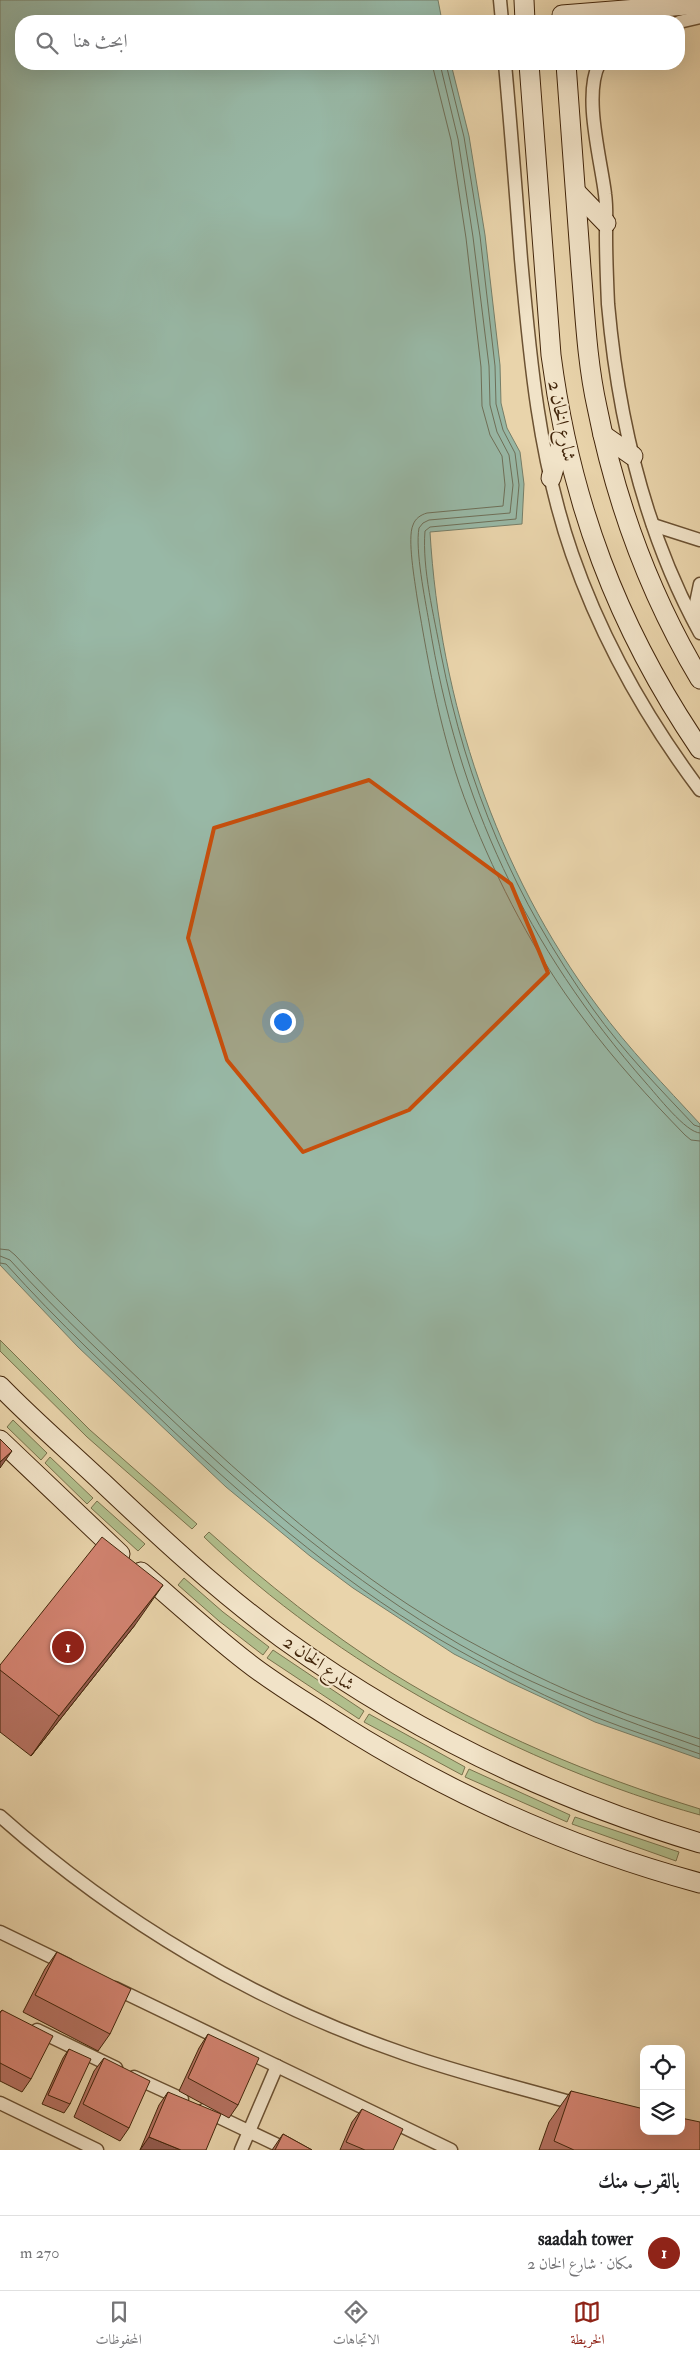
<!DOCTYPE html>
<html lang="ar">
<meta charset="utf-8">
<style>
body{margin:0;font-family:"IM FELL Double Pica",Amiri,serif;background:#f2f2f2;color:#202124;direction:rtl}
.controls{position:absolute;right:15px;bottom:15px;display:grid;overflow:hidden;border-radius:10px;box-shadow:0 5px 20px #0002}
.controls button{width:45px;height:45px;display:grid;place-items:center;padding:0;border:0;border-bottom:1px solid #e0e0e0;background:#fff;color:#202124;font:25px sans-serif}
.you{position:absolute;left:282px;top:1021px;width:18px;height:18px;margin:-12px;border:4px solid #fff;border-radius:50%;background:#1a73e8;box-shadow:0 0 0 8px #1a73e833}
.badge{display:grid;place-items:center;width:32px;height:32px;border-radius:50%;background:#8f2418;color:#fff;font-size:16px;font-weight:700}
.pin{position:absolute;translate:-50% -50%;border:2px solid #fff;box-shadow:0 1px 5px #0006}
.list{margin:0;padding:0;list-style:none}
h2{display:flex;justify-content:space-between;align-items:center;height:65px;margin:0;padding:0 20px;font-size:21px}
h2 small{font-size:16px;font-weight:400;color:#757577}
.list li{display:grid;grid-template-columns:32px 1fr auto;gap:15px;align-items:center;box-sizing:border-box;height:75px;padding:0 20px;border-top:1px solid #e0e0e0}
.list b{display:block;font-size:19px;white-space:nowrap}
.list p{margin:0;font-size:16px;white-space:nowrap;color:#757577}
.list em{font-size:16px;font-style:normal;color:#757577}
.icon{flex:none;width:28px;height:28px;fill:none;stroke:currentColor;stroke-width:2;stroke-linecap:round;stroke-linejoin:round}
.map{position:relative;flex:none;width:700px;height:2150px;overflow:hidden;direction:ltr}
.search{position:absolute;background:#fff;box-shadow:0 5px 20px #0002;left:15px;right:15px;top:15px;height:55px;display:flex;align-items:center;gap:12px;box-sizing:border-box;padding:0 18px;border-radius:20px;color:#757577;font-size:19px}
.sheet{height:140px;background:#fff}
nav{display:flex;justify-content:space-around;align-items:center;box-sizing:border-box;height:70px;border-top:1px solid #e0e0e0;background:#fff;font-size:14px;color:#757577}
nav a{display:grid;justify-items:center;gap:2px}
nav .on{color:#8f2418}
.map>svg:first-child{display:block}
.green{fill:#b1be8c;stroke:#7a724c}
.water{fill:#98b8a6;stroke:#767e68}
.lines{fill:none;stroke-linecap:round;stroke-linejoin:round}
.shore{stroke:#6e6f58;stroke-width:1}
.street-casing{stroke:#6c5233;stroke-width:15}
.secondary-casing{stroke:#43260b;stroke-width:21}
.street{stroke:#f1e3c8;stroke-width:12}
.secondary{stroke:#f1e3c8;stroke-width:19}
.wall{fill:#b67262;stroke:#43260b}
.shaded-wall{fill:#945c50;stroke:#43260b}
.building{fill:#d48472;stroke:#43260b}
.marked{fill:#c74f0c;fill-opacity:0.2;stroke:#c74f0c;stroke-width:4;stroke-linejoin:round}
.labels{text-anchor:middle;dominant-baseline:central;stroke-width:4;stroke-linejoin:round;paint-order:stroke}
.street-label{font-size:19px;fill:#43260b;stroke:#f1e3c8}
</style>
<div class="map">
<svg width="700" height="2150" viewBox="0 0 700 2150">
<rect width="100%" height="100%" fill="#e9d4ab"/>
<filter id="stains"><feTurbulence type="fractalNoise" baseFrequency=".004" numOctaves="4"/><feColorMatrix values="0 0 0 0 .2 0 0 0 0 .09 0 0 0 0 .02 0 0 0 .5 -.17"/></filter>
<radialGradient id="worn" r=".72"><stop offset=".6" stop-color="#630" stop-opacity="0"/><stop offset="1" stop-color="#630" stop-opacity=".3"/></radialGradient>
<g class="green">
<path d="M 0,1340 L 90,1430 L 197,1524 L 192,1529 L 87,1437 L 0,1351 Z"/>
<path d="M 13,1420 L 47,1453 L 41,1460 L 7,1427 Z"/>
<path d="M 50,1457 L 93,1498 L 87,1504 L 45,1463 Z"/>
<path d="M 97,1501 L 145,1544 L 138,1551 L 91,1508 Z"/>
<path d="M 209,1532 C 266,1583 327,1632 392,1673 C 487,1732 593,1776 700,1809 L 700,1815 C 524,1766 335,1664 204,1537 Z"/>
<path d="M 184,1578 L 223,1612 L 269,1647 L 263,1655 L 219,1621 L 178,1585 Z"/>
<path d="M 273,1650 L 364,1711 L 359,1719 L 267,1658 Z"/>
<path d="M 369,1714 L 465,1767 L 462,1775 L 364,1722 Z"/>
<path d="M 469,1769 L 570,1815 L 567,1822 L 465,1777 Z"/>
<path d="M 575,1817 L 679,1852 L 676,1861 L 572,1824 Z"/>
</g>
<path class="water" d="M 0,0 L 438,0 L 442,21 L 21,21 L 21,64 L 451,64 L 469,136 L 485,235 L 500,365 L 501,403 L 507,428 L 520,452 L 524,484 L 522,524 L 430,532 C 440,701 496,871 598,1007 C 629,1049 665,1086 700,1124 L 700,1759 L 595,1722 L 509,1682 L 454,1654 L 353,1588 L 310,1556 L 226,1487 L 78,1347 L 0,1265 Z"/>
<g class="lines">
<g class="shore">
<path d="M 432,64 L 451,140 L 466,238 L 481,367 L 482,406 L 490,435 L 502,456 L 505,485 L 503,506 L 427,513 C 420,515 415,519 413,525 C 407,538 415,582 417,597 C 429,668 442,742 469,810 C 498,883 535,955 583,1018 C 614,1060 649,1098 685,1135 L 691,1140 L 700,1141"/>
<path d="M 440,64 L 458,139 L 473,237 L 489,366 L 490,405 L 497,432 L 509,455 L 513,485 L 510,513 L 429,520 L 423,523 L 419,528 C 415,550 425,599 429,622 C 458,802 526,946 646,1083 C 656,1094 686,1133 700,1133"/>
<path d="M 446,64 L 464,137 L 480,236 L 495,366 L 496,404 L 503,430 L 515,453 L 519,485 L 516,519 L 430,527 L 425,531 C 422,569 434,616 441,654 C 467,787 514,898 593,1009 C 623,1051 659,1088 694,1125 L 700,1127"/>
<path d="M 0,1249 L 9,1250 L 15,1255 C 68,1312 125,1366 182,1420 C 268,1500 362,1582 465,1639 C 509,1663 556,1687 603,1705 C 635,1718 668,1728 700,1739"/>
<path d="M 0,1256 L 10,1260 C 60,1315 114,1366 169,1417 C 259,1502 352,1581 459,1644 C 535,1688 618,1718 700,1747"/>
<path d="M 0,1263 L 6,1264 C 58,1322 115,1375 171,1429 C 259,1511 352,1591 458,1650 C 503,1675 550,1700 598,1718 C 631,1731 666,1742 700,1754"/>
</g>
<g class="street-casing">
<g id="street">
<path d="M 500,0 L 502,21"/>
<path d="M 679,22 L 700,17"/>
<path d="M 505,64 C 511,129 516,194 521,259 C 530,359 539,459 572,554 C 602,640 646,718 700,790"/>
<path d="M 599,64 C 583,96 601,160 605,194 C 607,208 606,222 606,236 C 606,259 607,281 608,304 C 618,417 645,533 700,633"/>
<path d="M 653,525 L 700,540"/>
<path d="M 695,623 L 696,603 L 700,584"/>
<path d="M 0,1816 C 118,1921 256,2003 405,2054 C 462,2074 521,2088 580,2105"/>
<path d="M 0,1932 L 68,1965"/>
<path d="M 115,1988 L 451,2150"/>
<path d="M 37,2030 L 116,2068"/>
<path d="M 134,2077 L 182,2099"/>
<path d="M 0,2103 L 97,2150"/>
<path d="M 204,2110 L 288,2150"/>
<path d="M 241,2150 L 277,2066"/>
</g>
</g>
<g class="secondary-casing">
<g id="secondary">
<path d="M 524,0 L 525,21"/>
<path d="M 562,15 L 700,4"/>
<path d="M 529,64 L 551,355 C 570,501 617,627 700,749"/>
<path d="M 566,64 C 571,132 576,200 581,268 C 585,314 587,362 597,407 C 616,503 650,595 700,679"/>
<path d="M 576,192 L 606,223"/>
<path d="M 603,435 L 633,456"/>
<path d="M 551,478 L 563,437"/>
<path d="M 0,1386 C 33,1420 68,1450 102,1482 C 160,1537 218,1591 282,1638 C 409,1730 550,1798 700,1843"/>
<path d="M 0,1440 L 120,1554"/>
<path d="M 141,1572 C 176,1602 211,1634 247,1662 C 275,1684 306,1702 335,1721 C 448,1793 570,1848 700,1883"/>
</g>
</g>
<use href="#street" class="street"/>
<use href="#secondary" class="secondary"/>
</g>
<g class="wall">
<path d="M 135,1625 L 31,1756 L 0,1732 L 0,1665 Z"/>
<path d="M 57,1952 L 110,2034 L 98,2051 L 23,2012 L 45,1969 Z"/>
<path d="M 2,2010 L 31,2079 L 22,2092 L 0,2081 L 0,2012 Z"/>
<path d="M 208,2034 L 238,2105 L 229,2118 L 179,2091 L 199,2048 Z"/>
<path d="M 69,2049 L 70,2104 L 64,2113 L 42,2104 L 63,2058 Z"/>
<path d="M 104,2058 L 129,2128 L 120,2141 L 74,2117 L 94,2071 Z"/>
<path d="M 571,2091 L 700,2150 L 539,2150 L 549,2122 Z"/>
<path d="M 168,2092 L 206,2150 L 140,2150 L 159,2105 Z"/>
<path d="M 362,2109 L 393,2150 L 340,2150 L 352,2122 Z"/>
<path d="M 283,2134 L 312,2150 L 272,2150 Z"/>
</g>
<g class="shaded-wall">
<path d="M 12,1451 L 0,1468 L 0,1462 Z"/>
<path d="M 163,1585 L 135,1625 L 31,1756 L 59,1716 Z"/>
<path d="M 149,2137 L 181,2150 L 140,2150 Z"/>
</g>
<g class="building">
<path d="M 0,1439 L 12,1451 L 0,1462 Z"/>
<path d="M 102,1537 L 163,1585 L 59,1716 L 0,1670 L 0,1665 Z"/>
<path d="M 57,1952 L 131,1989 L 110,2034 L 35,1995 Z"/>
<path d="M 2,2010 L 53,2036 L 31,2079 L 0,2063 L 0,2013 Z"/>
<path d="M 208,2034 L 259,2058 L 238,2105 L 188,2078 Z"/>
<path d="M 69,2049 L 91,2059 L 70,2104 L 48,2095 Z"/>
<path d="M 104,2058 L 150,2081 L 129,2128 L 83,2104 Z"/>
<path d="M 571,2091 L 644,2109 L 644,2131 L 681,2131 L 681,2118 L 700,2122 L 700,2150 L 574,2150 L 554,2141 Z"/>
<path d="M 168,2092 L 221,2114 L 206,2150 L 181,2150 L 149,2137 Z"/>
<path d="M 362,2109 L 403,2129 L 393,2150 L 365,2150 L 346,2142 Z"/>
<path d="M 283,2134 L 312,2150 L 275,2150 Z"/>
</g>
<path class="marked" d="M 369,780 L 511,884 L 548,973 L 409,1110 L 303,1152 L 227,1060 L 188,938 L 214,828 Z"/>
<g class="labels">
<g class="street-label">
<text transform="translate(562 421) rotate(79)">شارع الخان 2</text>
<text transform="translate(319 1663) rotate(35)">شارع الخان 2</text>
</g>
</g>
<rect width="100%" height="100%" filter="url(#stains)"/>
<rect width="100%" height="100%" fill="url(#worn)"/>
</svg>
<div class="controls">
<button><svg class="icon" aria-label="locate" viewBox="0 0 24 24"><circle cx="12" cy="12" r="6"/><path d="M12 2v4M12 18v4M2 12h4M18 12h4"/></svg></button>
<button><svg class="icon" aria-label="layers" viewBox="0 0 24 24"><path d="M12 4l9 5-9 5-9-5zM3 14l9 5 9-5"/></svg></button>
</div>
<div class="you"></div>
<div class="pin badge" style="left:68px;top:1647px">1</div>
<div class="search"><svg class="icon" aria-label="search" viewBox="0 0 24 24"><circle cx="10" cy="10" r="6"/><path d="M15 15l6 6"/></svg>ابحث هنا</div>
</div>
<section class="sheet">
<h2>بالقرب منك<small></small></h2>
<ul class="list">
<li><span class="badge">1</span><div><b>saadah tower</b><p>مكان · شارع الخان 2</p></div><em>270 m</em></li>
</ul>
</section>
<nav>
<a class="on"><svg class="icon" aria-label="map" viewBox="0 0 24 24"><path d="M3 6l6-2 6 2 6-2v14l-6 2-6-2-6 2zM9 4v14M15 6v14"/></svg>الخريطة</a>
<a><svg class="icon" aria-label="directions" viewBox="0 0 24 24"><path d="M12 3l9 9-9 9-9-9zM9 14v-3h6M13 9l2 2-2 2"/></svg>الاتجاهات</a>
<a><svg class="icon" aria-label="saved" viewBox="0 0 24 24"><path d="M7 4h10v16l-5-4-5 4z"/></svg>المحفوظات</a>
</nav>
